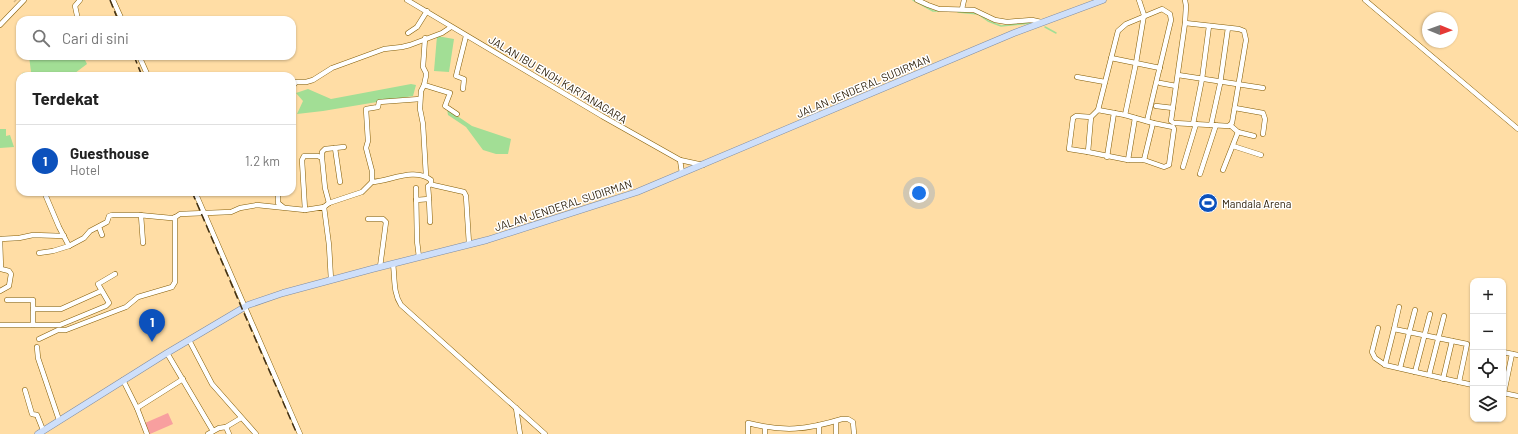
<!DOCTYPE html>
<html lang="id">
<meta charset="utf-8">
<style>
body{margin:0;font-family:Barlow,sans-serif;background:#f6f6f6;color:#222}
.controls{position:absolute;right:12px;bottom:12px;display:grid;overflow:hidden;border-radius:8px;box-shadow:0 1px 3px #0004}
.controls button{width:36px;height:36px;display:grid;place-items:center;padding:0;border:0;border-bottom:1px solid #e0e0e0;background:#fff;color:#222;font:20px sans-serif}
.compass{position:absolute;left:1422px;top:12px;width:36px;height:36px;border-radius:50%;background:#fff;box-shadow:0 1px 3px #0004;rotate:91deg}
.you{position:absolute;left:919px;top:193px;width:14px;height:14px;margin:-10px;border:3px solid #fff;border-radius:50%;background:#1a73e8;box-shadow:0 0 0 6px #1a73e833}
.badge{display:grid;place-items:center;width:26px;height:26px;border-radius:50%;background:#0c51bc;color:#fff;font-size:13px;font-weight:700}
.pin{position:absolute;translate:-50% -33px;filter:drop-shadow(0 1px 2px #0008)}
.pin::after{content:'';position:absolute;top:21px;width:14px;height:12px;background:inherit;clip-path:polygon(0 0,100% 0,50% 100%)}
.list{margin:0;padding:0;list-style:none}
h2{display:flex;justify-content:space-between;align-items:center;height:52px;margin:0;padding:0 16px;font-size:17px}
h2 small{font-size:13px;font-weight:400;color:#767676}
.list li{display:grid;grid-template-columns:26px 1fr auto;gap:12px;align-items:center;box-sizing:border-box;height:72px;padding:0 16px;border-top:1px solid #e0e0e0}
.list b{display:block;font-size:15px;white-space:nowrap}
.list p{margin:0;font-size:13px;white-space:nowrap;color:#767676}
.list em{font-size:13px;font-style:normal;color:#767676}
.icon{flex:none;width:22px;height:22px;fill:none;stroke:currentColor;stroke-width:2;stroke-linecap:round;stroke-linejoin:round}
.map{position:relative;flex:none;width:1518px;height:434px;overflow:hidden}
.search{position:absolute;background:#fff;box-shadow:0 1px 3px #0004;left:16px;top:16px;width:280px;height:44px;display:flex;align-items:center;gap:10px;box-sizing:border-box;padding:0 14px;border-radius:12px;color:#767676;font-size:15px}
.panel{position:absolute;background:#fff;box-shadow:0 1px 3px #0004;left:16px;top:72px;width:280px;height:124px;border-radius:12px}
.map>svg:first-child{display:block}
.green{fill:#f89f9f}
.water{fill:#a2de95}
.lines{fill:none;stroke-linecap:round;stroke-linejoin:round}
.stream{stroke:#a2de95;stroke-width:1.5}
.minor-tunnel{stroke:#d4b684;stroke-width:4.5;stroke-dasharray:4.5 2;stroke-linecap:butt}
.minor-casing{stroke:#835d07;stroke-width:5.5}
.major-casing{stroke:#7f8ba0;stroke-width:7}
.minor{stroke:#fff;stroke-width:4.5}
.major{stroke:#cedffa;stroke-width:6}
.rail{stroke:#413014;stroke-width:1.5;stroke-dasharray:8 4;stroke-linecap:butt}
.labels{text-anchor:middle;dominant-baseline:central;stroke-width:3;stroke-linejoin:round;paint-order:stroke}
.street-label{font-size:11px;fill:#271800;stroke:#fff}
.poi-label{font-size:11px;fill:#271800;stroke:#fff;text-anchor:start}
</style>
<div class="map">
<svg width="1518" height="434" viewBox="0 0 1518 434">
<rect width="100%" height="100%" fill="#ffdda5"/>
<path class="green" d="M 168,413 L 173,424 L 150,434 L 145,423 Z"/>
<g class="water">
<path d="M 437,36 L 454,39 L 449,72 L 434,71 Z"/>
<path d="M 29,56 L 83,56 L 87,64 L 71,76 L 23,76 L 22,73 L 31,72 Z"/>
<path d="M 411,84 L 416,85 L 413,96 L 323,111 L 297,114 L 303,101 L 296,93 L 308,89 L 331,99 Z"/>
<path d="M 447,109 L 472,126 L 511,139 L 508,154 L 496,154 L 483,150 L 466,127 L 448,115 Z"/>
<path d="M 0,129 L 6,129 L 6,136 L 10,135 L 14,147 L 0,148 Z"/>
</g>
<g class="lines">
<g class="stream">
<path d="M 913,0 L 933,11 L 939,11"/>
<path d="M 958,12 L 978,14 L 988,21 L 1001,26 L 1031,23"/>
<path d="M 1045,27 L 1056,33"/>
</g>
<path class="minor-tunnel" d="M 15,0 L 16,1"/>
<g class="minor-casing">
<g id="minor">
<path d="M 113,0 L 122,20"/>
<path d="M 407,0 L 602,116 L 680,160 L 703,165"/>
<path d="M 917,0 L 928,5 L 939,9 L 974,10 L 995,20 L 1007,22 L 1032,20 L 1041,22"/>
<path d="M 1185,0 L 1186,6 L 1185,23 L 1171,121 L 1174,123 L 1211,125"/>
<path d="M 1365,0 L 1518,129"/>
<path d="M 962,9 L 964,0"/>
<path d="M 78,20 L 75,6 L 80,0"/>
<path d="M 1185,23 L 1239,29 L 1244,31 L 1246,40 L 1232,123 L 1229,126 L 1211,125 L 1220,84 L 1228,28"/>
<path d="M 0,25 L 24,0"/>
<path d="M 408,33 L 417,27 L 427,11"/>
<path d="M 425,38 L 423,67 L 426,73 L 426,76 L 424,85 L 421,91 L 420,109 L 423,124 L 426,176"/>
<path d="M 139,56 L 148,76"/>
<path d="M 1111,58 L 1160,68"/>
<path d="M 1178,75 L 1263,88"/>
<path d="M 1077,77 L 1105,82"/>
<path d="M 1160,83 L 1176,86"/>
<path d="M 424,85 L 450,93 L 445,106 L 457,114"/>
<path d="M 292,87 L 296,82 L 306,82 L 313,80 L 332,68 L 384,49 L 402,47 L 410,45 L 442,33 L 451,27"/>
<path d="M 463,89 L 464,79 L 456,76 L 466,36"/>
<path d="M 1156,106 L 1173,108"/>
<path d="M 1235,108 L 1263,113 L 1265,119 L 1263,134"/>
<path d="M 1125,115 L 1136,63 L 1144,15 L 1139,0"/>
<path d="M 1091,117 L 1076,116 L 1073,118 L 1069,149 L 1088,152 L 1128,160 L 1144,160 L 1164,167 L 1169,165 L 1174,129 L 1173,127 L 1153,123 L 1125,115 L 1098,110"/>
<path d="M 1193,124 L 1202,79 L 1209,26"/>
<path d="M 1230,125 L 1238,132 L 1254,136"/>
<path d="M 1233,146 L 1261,155"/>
<path d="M 335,148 L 340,182"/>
<path d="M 1088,152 L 1091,117 L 1098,110 L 1118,31 L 1126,24 L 1162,9 L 1170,14 L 1171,20 L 1147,121"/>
<path d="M 1107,157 L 1114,113"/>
<path d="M 322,158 L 322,152 L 325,149 L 344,147"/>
<path d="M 680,160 L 682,173"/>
<path d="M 1128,160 L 1135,118"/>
<path d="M 1144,160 L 1153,123"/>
<path d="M 1183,167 L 1196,124"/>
<path d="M 1223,170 L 1238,132"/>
<path d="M 1200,174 L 1216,125"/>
<path d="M 372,182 L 372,171 L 366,148 L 368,141 L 366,109 L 378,107 L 379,102 L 420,99"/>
<path d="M 416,188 L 417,241 L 419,257"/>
<path d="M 195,192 L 300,434"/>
<path d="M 278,192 L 278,203 L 283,207"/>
<path d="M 45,194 L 59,227 L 69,246"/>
<path d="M 429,199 L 428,186 L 431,184"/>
<path d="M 416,200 L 429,199 L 430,222"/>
<path d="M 324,207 L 329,203 L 362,192 L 372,182 C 390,181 415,167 431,180 L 431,184 L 433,185 L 464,192 L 466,196 L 469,244"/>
<path d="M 305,210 L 302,160 L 304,156 L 318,156 L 322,158 L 325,188 L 329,203"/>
<path d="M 141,215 L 143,243"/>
<path d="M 368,219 L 383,219 L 386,222 L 380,267"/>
<path d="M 99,227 L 102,235"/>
<path d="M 0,239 L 1,269 L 9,271 L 11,274 L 9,286 L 0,291"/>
<path d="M 0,239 L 19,238 L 33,235 L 64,236"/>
<path d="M 39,253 L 53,251 L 69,246 L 84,238 L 90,231 L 107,222 L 109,216 L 112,215 L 139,215 L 171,218 L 174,218 L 180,214 L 231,212 L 240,208 L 257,205 L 305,210 L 324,207 L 329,245 L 331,280"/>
<path d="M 393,264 C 395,278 393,293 401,305 L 545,434"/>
<path d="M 7,300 L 33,300 L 33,325"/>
<path d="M 1399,307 L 1394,329 L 1467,344 L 1459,382 L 1473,385"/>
<path d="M 33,309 L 61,309 L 101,291"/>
<path d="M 0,325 L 60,325 L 106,306 L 109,303 L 98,284 L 115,274"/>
<path d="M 1378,328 L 1372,352 L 1375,358 L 1385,365 L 1459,382"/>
<path d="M 39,339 L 58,330 L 66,330 L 118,310 L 126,307 L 138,297 L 172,287 L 175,282 L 175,217"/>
<path d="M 189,340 L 212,384 L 256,434"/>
<path d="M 37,347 L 38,358 L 59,420"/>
<path d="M 1503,352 L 1518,355"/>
<path d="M 167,353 L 213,431"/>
<path d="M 1385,365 L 1394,329"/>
<path d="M 1400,368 L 1415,310"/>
<path d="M 1415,372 L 1430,314"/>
<path d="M 1429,375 L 1444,316"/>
<path d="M 1443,379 L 1452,341"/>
<path d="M 123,380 L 137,408 L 147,434"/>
<path d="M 25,390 L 32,414 L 37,415 L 43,430"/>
<path d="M 1503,393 L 1518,396"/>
<path d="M 1504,393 L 1512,354"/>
<path d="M 137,408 L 183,379"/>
<path d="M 516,408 L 520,434"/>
<path d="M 836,421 L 836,434"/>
<path d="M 819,425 L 819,434"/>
<path d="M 226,427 L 229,434"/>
<path d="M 765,427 L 765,434"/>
<path d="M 208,434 L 219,428 L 226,427 L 241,418"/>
<path d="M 748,434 L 748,423 C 784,432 806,430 842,419 L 848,419 L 853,422 L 854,434"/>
</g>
</g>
<g class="major-casing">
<path id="major" d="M 38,434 L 167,353 L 248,305 L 283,293 L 372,269 L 487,240 L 637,192 L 1014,33 L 1103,0"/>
</g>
<use href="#minor" class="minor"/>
<use href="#major" class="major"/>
<g class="rail">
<path d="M 110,0 L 118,20"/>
<path d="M 134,56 L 142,76"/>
<path d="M 192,192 L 240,304 L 297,434"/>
</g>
</g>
<defs>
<g id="stadium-disc" transform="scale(1)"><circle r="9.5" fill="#0c51bc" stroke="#fff"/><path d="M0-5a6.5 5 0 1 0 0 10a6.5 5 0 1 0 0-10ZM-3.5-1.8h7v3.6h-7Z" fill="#fff"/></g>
</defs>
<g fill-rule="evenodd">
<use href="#stadium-disc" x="1208" y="203"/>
</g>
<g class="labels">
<g class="street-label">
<text transform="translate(558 79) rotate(31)">JALAN IBU ENOH KARTANAGARA</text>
<text transform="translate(863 86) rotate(-23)">JALAN JENDERAL SUDIRMAN</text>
<text transform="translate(563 205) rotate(-18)">JALAN JENDERAL SUDIRMAN</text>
</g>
<g class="poi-label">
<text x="1222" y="203">Mandala Arena</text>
</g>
</g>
</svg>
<div class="controls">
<button>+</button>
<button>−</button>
<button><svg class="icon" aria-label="locate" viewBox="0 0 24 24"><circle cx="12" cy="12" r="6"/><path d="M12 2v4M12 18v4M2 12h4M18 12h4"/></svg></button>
<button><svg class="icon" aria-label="layers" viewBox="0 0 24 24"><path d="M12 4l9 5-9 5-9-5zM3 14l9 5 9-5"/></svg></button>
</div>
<svg class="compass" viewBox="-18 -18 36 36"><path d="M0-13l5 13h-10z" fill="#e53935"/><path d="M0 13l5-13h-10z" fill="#767676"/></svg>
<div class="you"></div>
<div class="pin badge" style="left:152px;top:342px">1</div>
<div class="search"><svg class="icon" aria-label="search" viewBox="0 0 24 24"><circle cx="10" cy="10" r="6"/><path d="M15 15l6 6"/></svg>Cari di sini</div>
<section class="panel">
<h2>Terdekat<small></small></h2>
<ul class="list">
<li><span class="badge">1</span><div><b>Guesthouse</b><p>Hotel</p></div><em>1.2 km</em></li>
</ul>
</section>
</div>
